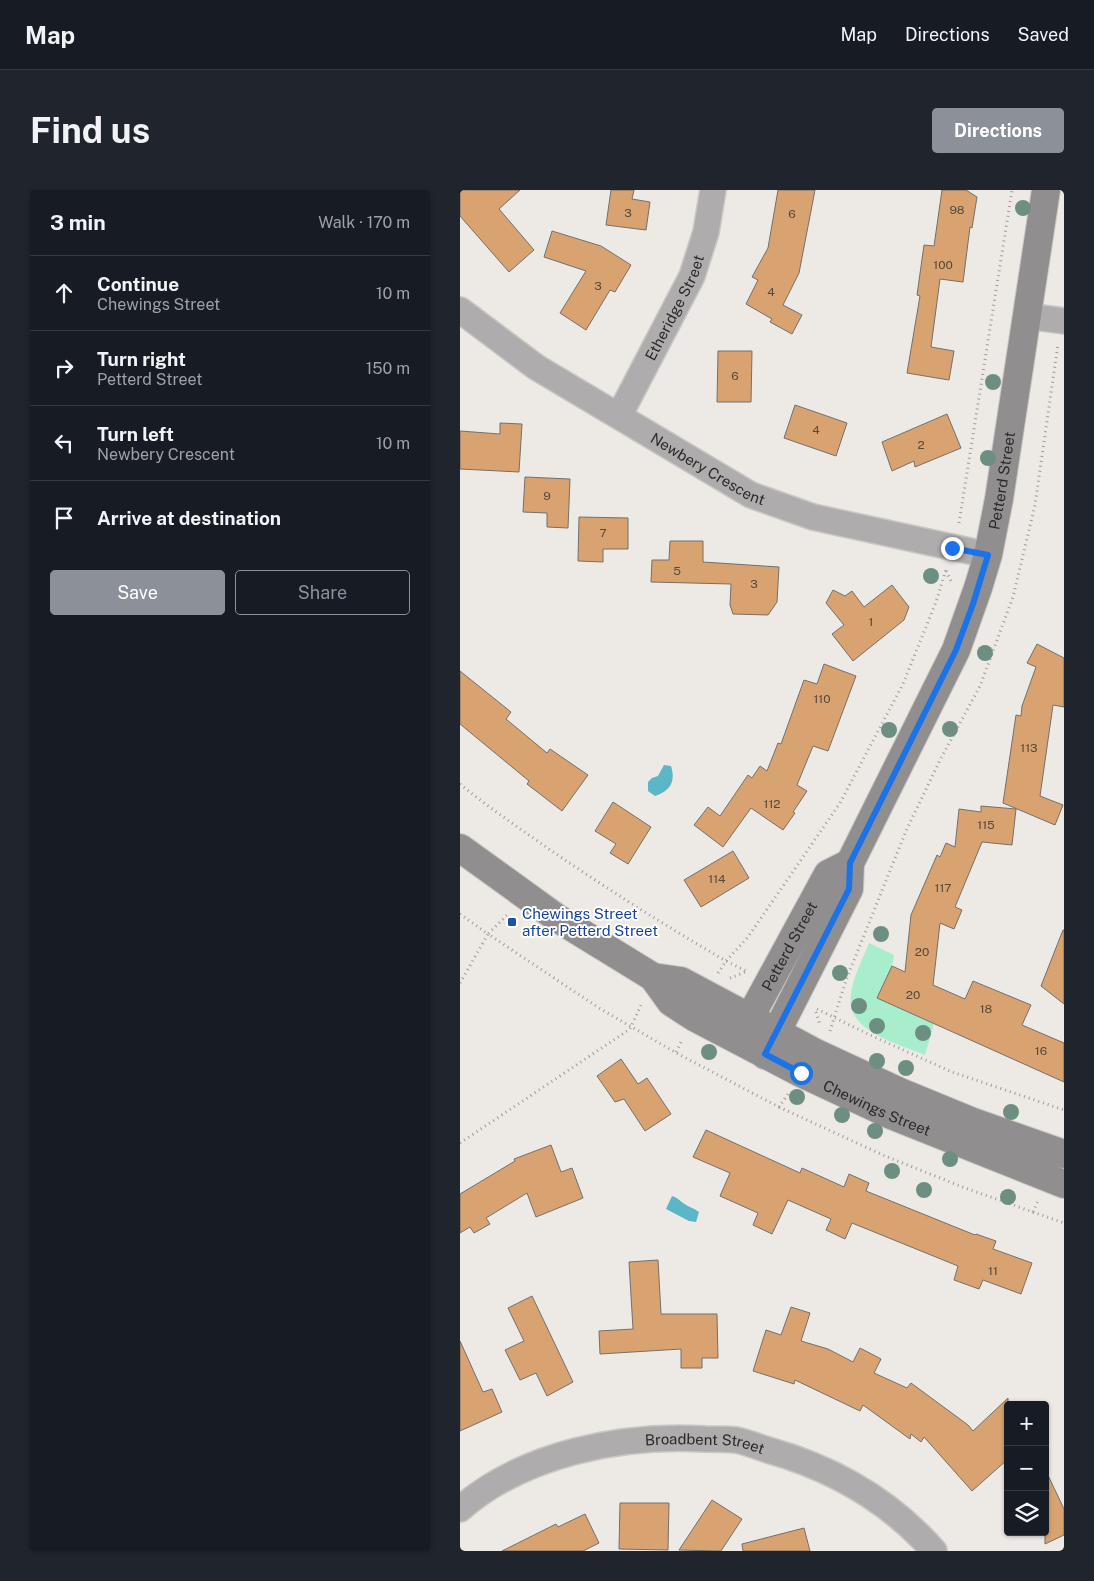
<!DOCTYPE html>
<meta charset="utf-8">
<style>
body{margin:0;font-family:"Public Sans",sans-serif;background:#20242c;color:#f1f3f6}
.controls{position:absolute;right:15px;bottom:15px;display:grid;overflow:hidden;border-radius:5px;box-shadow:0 1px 4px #0004}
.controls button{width:45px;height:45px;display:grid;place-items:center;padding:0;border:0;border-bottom:1px solid #363941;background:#171b24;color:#f1f3f6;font:25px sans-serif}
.stop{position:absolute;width:15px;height:15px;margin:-11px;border:4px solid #1a73e8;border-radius:50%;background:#fff}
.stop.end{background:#1a73e8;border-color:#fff;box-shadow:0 1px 5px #0008}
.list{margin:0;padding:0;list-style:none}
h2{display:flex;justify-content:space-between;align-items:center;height:65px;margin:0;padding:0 20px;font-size:21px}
h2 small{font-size:16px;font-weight:400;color:#9ea1a6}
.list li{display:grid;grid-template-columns:32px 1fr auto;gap:15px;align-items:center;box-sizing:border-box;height:75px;padding:0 20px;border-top:1px solid #363941}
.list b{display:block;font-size:19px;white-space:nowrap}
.list p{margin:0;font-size:16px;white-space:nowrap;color:#9ea1a6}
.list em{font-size:16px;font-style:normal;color:#9ea1a6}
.actions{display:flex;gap:10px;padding:15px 20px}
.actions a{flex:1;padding:11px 0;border:1px solid #8c9099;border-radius:5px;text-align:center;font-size:18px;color:#8c9099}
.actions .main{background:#8c9099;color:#fff}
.icon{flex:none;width:28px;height:28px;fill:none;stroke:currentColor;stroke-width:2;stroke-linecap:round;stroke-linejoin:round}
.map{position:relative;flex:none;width:604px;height:1361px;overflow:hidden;border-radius:5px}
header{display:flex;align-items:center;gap:30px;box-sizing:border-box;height:70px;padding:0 25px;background:#171b24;border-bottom:1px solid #363941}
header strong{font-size:24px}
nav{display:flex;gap:28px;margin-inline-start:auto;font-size:18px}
.intro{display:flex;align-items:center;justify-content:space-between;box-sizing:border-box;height:120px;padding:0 30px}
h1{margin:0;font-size:35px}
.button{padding:12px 22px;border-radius:5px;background:#8c9099;color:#fff;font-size:18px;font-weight:700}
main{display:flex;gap:30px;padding:0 30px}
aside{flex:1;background:#171b24;border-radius:5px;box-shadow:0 1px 4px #0004}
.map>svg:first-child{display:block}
.green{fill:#a9eecc}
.water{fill:#5bb7c7}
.building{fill:#d8a371;stroke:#73706c}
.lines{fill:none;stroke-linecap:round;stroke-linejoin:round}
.street-casing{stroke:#cac7c3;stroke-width:28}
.secondary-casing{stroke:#cac7c3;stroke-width:30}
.path{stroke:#9f9c99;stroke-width:3;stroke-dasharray:1 4;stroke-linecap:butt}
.street{stroke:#aeacad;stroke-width:25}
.secondary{stroke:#918e8f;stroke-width:28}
.tree{fill:#6d8f81}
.route{stroke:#1a73e8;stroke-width:6}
.transit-dot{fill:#1a4fb4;stroke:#fff;stroke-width:2}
.labels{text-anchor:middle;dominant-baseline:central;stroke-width:4;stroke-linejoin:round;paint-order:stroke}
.number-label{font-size:12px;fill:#56483a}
.street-label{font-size:15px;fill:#2b2a28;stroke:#fff}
.transit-label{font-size:15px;fill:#164399;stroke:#fff;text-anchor:start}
</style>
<header>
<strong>Map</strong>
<nav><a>Map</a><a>Directions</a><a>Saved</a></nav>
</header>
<div class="intro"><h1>Find us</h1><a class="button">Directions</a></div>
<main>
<aside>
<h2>3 min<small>Walk · 170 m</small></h2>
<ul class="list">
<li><svg class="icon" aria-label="ahead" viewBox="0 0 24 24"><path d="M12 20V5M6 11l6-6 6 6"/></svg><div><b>Continue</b><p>Chewings Street</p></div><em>10 m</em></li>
<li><svg class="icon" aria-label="right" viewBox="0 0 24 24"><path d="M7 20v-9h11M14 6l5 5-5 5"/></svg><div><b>Turn right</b><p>Petterd Street</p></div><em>150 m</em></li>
<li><svg class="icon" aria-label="left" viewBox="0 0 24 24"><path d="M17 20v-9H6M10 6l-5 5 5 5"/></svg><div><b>Turn left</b><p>Newbery Crescent</p></div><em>10 m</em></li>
<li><svg class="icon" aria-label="arrive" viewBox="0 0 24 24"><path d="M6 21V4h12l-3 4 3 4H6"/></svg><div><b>Arrive at destination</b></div></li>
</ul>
<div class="actions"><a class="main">Save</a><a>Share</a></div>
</aside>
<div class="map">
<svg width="604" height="1361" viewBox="0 0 604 1361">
<rect width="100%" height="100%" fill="#ede9e5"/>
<path class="green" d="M 409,753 L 434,765 L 432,776 L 418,808 L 474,834 L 465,865 C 439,854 384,841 391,804 C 393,787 403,769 409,753 Z"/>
<g class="water">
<path d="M 204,575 L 211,576 C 216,592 210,601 195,606 L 188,601 L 188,592 L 192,588 L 198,586 Z"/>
<path d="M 212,1006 C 218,1008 219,1010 223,1013 C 228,1017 234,1018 239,1022 L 236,1032 L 229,1031 L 206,1019 Z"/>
</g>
<g class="building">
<path d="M 0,0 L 60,0 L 39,19 L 74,60 L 49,82 L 0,26 Z"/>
<path d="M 151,0 L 174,0 L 172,9 L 190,12 L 186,40 L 146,35 Z"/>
<path d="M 318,0 L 355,0 L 339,83 L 323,115 L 342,125 L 332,144 L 310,132 L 312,129 L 286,114 L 298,90 L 292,87 L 308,58 Z"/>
<path d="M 482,0 L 506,0 L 517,7 L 512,38 L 510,37 L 503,92 L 480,89 L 471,157 L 494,161 L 489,190 L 447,183 L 460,106 L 457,105 L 464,55 L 474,56 Z"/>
<path d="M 92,41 L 141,56 L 171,75 L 155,102 L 150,100 L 126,140 L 100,123 L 126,81 L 84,67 Z"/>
<path d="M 258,161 L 292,161 L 291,212 L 257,212 Z"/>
<path d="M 335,215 L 387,233 L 376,266 L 324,248 Z"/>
<path d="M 487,224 L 501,258 L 455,277 L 454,271 L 432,281 L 422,252 Z"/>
<path d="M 40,233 L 62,234 L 59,282 L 0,279 L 0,241 L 40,244 Z"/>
<path d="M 65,287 L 110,289 L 108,338 L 87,337 L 87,323 L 63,322 Z"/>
<path d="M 119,327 L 168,328 L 168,359 L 143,359 L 143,372 L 118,371 Z"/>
<path d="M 210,351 L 243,351 L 243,372 L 319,377 L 317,412 L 308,425 L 273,424 L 270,415 L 271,394 L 191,392 L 192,370 L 209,370 Z"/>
<path d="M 432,395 L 449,417 L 444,430 L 393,471 L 372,444 L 384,435 L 366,413 L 373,400 L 385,406 L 392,401 L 404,417 Z"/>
<path d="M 577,454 L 604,468 L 604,517 L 593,515 L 580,606 L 603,615 L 595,635 L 543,613 L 556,525 L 561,526 L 562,516 L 576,477 L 567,473 Z"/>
<path d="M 364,474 L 396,486 L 368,561 L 353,556 L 337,595 L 347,601 L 333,622 L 335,623 L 323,640 L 291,618 L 263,657 L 234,635 L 248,617 L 260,626 L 288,585 L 292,588 L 300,576 L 307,581 L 318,553 L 321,554 L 344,490 L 357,494 Z"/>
<path d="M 0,481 L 51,522 L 46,529 L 87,563 L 90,559 L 128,585 L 102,621 L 67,594 L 69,591 L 0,534 Z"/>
<path d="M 153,612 L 191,637 L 168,674 L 150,663 L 156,654 L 135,641 Z"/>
<path d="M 521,616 L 556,619 L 552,655 L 522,652 L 495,717 L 502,720 L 494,739 L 480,733 L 473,795 L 505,809 L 513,791 L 571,815 L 562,835 L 604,853 L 604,892 L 417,808 L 432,776 L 445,782 L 451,725 L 477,665 L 480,667 L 486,653 L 495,657 L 499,619 L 521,622 Z"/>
<path d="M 273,661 L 289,688 L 241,717 L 224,690 Z"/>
<path d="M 603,740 L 604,740 L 604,814 L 581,796 Z"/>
<path d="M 161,869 L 178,894 L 187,888 L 211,924 L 185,941 L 164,909 L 155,912 L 137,886 Z"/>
<path d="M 246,940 L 340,983 L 342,978 L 384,997 L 389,984 L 409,993 L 406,1001 L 515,1045 L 516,1044 L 536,1051 L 533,1059 L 572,1073 L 561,1104 L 523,1090 L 519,1099 L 494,1090 L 498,1076 L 392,1033 L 385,1049 L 366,1040 L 371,1029 L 328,1010 L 312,1044 L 293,1035 L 298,1023 L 260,1006 L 270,983 L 233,967 Z"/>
<path d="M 91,955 L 101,982 L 112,978 L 123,1008 L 76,1027 L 67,1003 L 26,1028 L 30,1034 L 14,1043 L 10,1037 L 0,1043 L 0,1004 L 55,971 L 54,969 Z"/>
<path d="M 198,1070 L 201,1124 L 257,1124 L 258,1168 L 242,1168 L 242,1178 L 221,1178 L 221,1159 L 140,1164 L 139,1141 L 173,1139 L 169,1072 Z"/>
<path d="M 72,1106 L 113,1192 L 87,1206 L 76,1183 L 60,1190 L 45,1160 L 64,1151 L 48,1118 Z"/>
<path d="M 331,1117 L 350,1123 L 341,1151 L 368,1159 L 393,1172 L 400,1158 L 421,1169 L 414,1183 L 447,1198 L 451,1193 L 508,1235 L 513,1241 L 548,1208 L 548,1269 L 512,1301 L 464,1247 L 461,1252 L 451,1244 L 450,1249 L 403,1215 L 400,1221 L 335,1190 L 334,1194 L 293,1181 L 306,1140 L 321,1145 Z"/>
<path d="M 0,1151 L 23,1202 L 32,1199 L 42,1222 L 0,1241 Z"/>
<path d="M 585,1279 L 604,1319 L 604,1345 L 585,1354 Z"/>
<path d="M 252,1310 L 282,1329 L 261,1361 L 219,1360 Z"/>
<path d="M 160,1313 L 209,1313 L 208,1360 L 159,1359 Z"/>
<path d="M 125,1324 L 139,1353 L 123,1361 L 42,1361 L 96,1334 L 98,1337 Z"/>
<path d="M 344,1338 L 350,1361 L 283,1361 L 282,1354 Z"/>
</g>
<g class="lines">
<g class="street-casing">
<g id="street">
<path id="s1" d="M 0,120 L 76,177 L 291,305 L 353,327 L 528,365"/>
<path d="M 567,126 L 604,131"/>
<path id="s2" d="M 159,226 L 232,86 L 246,42 L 253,0"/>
<path id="s3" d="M 0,1319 C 64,1263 163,1244 245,1249 C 255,1249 266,1249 276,1250 C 287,1252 298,1257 308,1260 C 372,1278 430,1311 474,1361"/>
</g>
</g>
<g class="secondary-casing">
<g id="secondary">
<path id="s4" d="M 0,658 L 97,728 L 193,787 L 211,812 L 234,827 L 341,883 L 431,925 L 604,994"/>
<path d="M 193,787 L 221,791 L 356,863 L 440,902 L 513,932 L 604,964"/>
<path id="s5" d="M 282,842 L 368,684 L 390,673"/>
<path id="s6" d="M 305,865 L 389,699 L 390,673 L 496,460 L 518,398 L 528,365 L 539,309 L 586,0"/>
</g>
</g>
<g class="path">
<path d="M 499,333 L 552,0"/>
<path d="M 486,381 L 492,393"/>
<path d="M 0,594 C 28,617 59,638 89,659 C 147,699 206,736 266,771 L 288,747 L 380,613 L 443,494 L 476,412 L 486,380"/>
<path d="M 0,724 L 28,744 L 48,724"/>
<path d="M 258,783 L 266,771 L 286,781"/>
<path d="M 270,788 L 285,782"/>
<path d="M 0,793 L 28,744 L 139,818 L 220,865 L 319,917 L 328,904"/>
<path d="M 357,819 L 410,845 L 492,882 L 604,920"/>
<path d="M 356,822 L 360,835"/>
<path d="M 370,841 L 386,790 L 446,641 L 480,570 L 520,496 L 553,407 L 575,315 L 598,154"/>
<path d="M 216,862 L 222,850"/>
<path d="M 319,917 L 425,966 L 505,998 L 573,1022 L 578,1011"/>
<path d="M 0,953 L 170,839 L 181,815"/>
<path d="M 573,1022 L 604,1033"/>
</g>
<use href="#street" class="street"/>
<use href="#secondary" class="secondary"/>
</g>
<g class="tree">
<circle cx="563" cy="18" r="8"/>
<circle cx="533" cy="192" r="8"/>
<circle cx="528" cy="268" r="8"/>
<circle cx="471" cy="386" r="8"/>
<circle cx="525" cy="463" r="8"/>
<circle cx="490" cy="539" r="8"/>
<circle cx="429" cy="540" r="8"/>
<circle cx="421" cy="744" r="8"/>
<circle cx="380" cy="783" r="8"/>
<circle cx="399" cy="816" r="8"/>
<circle cx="417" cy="836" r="8"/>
<circle cx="463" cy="843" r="8"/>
<circle cx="249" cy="862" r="8"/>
<circle cx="417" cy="871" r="8"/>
<circle cx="446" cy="878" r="8"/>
<circle cx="337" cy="907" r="8"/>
<circle cx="551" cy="922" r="8"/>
<circle cx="382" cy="925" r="8"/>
<circle cx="415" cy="941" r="8"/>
<circle cx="490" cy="969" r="8"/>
<circle cx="432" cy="981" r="8"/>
<circle cx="464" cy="1000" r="8"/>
<circle cx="548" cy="1007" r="8"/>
</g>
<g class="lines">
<path class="route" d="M 341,883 L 305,864 L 389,699 L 390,673 L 496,460 L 513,414 L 528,365 L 492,358"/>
</g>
<rect class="transit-dot" x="47" y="727" width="10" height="10" rx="2.5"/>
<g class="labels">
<g class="number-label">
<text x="497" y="20">98</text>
<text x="168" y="23">3</text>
<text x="332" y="24">6</text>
<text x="483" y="75">100</text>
<text x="138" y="96">3</text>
<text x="311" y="102">4</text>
<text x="275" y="186">6</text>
<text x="356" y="240">4</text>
<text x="461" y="255">2</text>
<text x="87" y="306">9</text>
<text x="143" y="343">7</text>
<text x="217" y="381">5</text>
<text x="294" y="394">3</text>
<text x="411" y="432">1</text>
<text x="362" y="509">110</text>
<text x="569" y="558">113</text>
<text x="312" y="614">112</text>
<text x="526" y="635">115</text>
<text x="257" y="689">114</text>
<text x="483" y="698">117</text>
<text x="462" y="762">20</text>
<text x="453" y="805">20</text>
<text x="526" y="819">18</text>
<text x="581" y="861">16</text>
<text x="533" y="1081">11</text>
</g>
<g class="street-label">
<text stroke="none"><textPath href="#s2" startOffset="122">Etheridge Street</textPath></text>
<text stroke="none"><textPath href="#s1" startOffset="295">Newbery Crescent</textPath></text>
<text stroke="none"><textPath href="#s6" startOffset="626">Petterd Street</textPath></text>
<text stroke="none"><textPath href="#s5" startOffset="98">Petterd Street</textPath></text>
<text stroke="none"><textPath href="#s4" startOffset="495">Chewings Street</textPath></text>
<text stroke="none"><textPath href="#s3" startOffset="261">Broadbent Street</textPath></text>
</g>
<g class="transit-label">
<text x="62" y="723">Chewings Street<tspan x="62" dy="17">after Petterd Street</tspan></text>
</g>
</g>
</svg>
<div class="controls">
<button>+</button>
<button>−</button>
<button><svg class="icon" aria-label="layers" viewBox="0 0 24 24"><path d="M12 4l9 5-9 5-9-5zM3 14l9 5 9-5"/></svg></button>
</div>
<div class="stop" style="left:341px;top:883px"></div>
<div class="stop end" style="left:492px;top:358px"></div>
</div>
</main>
